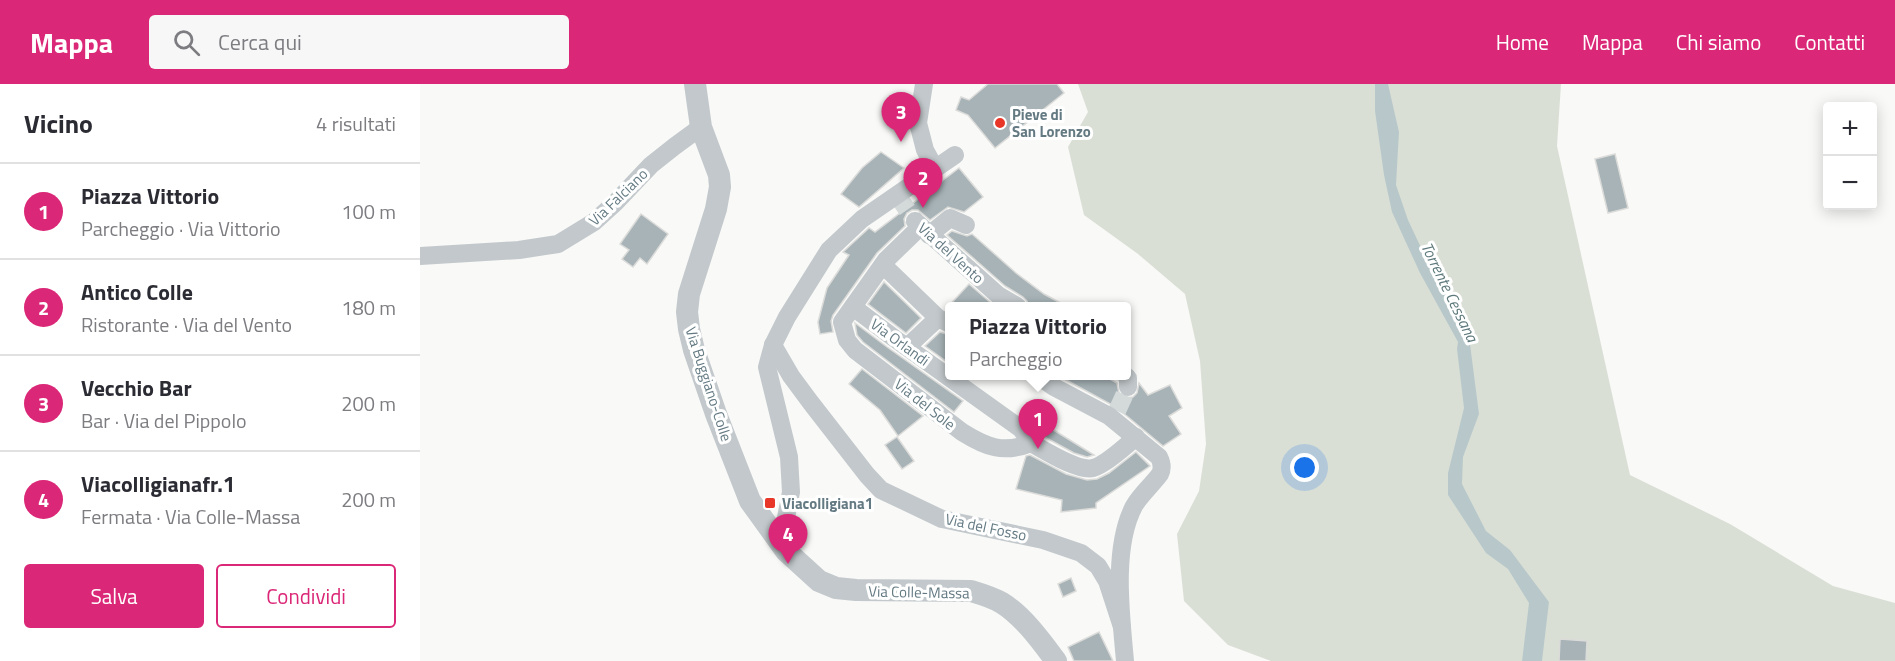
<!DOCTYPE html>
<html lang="it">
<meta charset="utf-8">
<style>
body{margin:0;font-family:"Titillium Web",sans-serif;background:#f7f7f7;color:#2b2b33}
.controls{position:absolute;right:18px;top:18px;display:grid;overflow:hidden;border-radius:6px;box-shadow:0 3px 15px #0003}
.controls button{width:54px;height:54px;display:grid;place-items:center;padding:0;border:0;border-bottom:2px solid #e1e1e2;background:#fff;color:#2b2b33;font:30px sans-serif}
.you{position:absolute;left:885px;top:384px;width:21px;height:21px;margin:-15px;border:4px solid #fff;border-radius:50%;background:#1a73e8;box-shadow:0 0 0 9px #1a73e833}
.badge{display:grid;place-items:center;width:39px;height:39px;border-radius:50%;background:#db2777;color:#fff;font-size:20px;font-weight:700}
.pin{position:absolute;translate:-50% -50px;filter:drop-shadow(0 2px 3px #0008)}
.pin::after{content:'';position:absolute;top:32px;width:21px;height:18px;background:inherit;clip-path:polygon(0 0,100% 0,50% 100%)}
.popup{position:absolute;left:525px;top:218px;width:186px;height:78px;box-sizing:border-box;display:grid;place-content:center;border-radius:6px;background:#fff;filter:drop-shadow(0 2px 4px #0005);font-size:20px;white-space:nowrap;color:#7c7c81}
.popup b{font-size:22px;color:#2b2b33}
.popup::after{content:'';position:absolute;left:50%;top:100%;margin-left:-12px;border:12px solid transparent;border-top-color:#fff}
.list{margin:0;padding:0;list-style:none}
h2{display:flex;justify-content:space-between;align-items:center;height:78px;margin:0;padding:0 24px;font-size:26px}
h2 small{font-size:20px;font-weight:400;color:#7c7c81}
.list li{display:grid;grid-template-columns:39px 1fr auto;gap:18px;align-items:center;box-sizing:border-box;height:96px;padding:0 24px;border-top:2px solid #e1e1e2}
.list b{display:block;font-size:22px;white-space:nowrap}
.list p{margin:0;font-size:20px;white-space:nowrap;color:#7c7c81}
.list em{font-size:20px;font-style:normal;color:#7c7c81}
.actions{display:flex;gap:12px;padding:18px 24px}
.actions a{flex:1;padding:14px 0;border:2px solid #db2777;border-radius:6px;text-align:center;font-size:21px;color:#db2777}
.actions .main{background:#db2777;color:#fff}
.icon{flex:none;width:33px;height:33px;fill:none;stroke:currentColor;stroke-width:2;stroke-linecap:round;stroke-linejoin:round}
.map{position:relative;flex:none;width:1475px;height:577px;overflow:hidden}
header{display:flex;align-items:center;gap:36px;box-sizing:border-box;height:84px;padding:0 30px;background:#db2777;color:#fff}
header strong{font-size:28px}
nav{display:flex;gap:33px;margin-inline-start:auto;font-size:21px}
.search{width:420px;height:54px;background:#f7f7f7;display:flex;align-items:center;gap:15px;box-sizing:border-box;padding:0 21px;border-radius:6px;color:#7c7c81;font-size:22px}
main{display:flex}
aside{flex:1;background:#fff}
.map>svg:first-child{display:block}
.green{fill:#dadfd6}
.water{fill:#b8c8ca}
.building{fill:#a7b3b7;stroke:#dbdbd9;stroke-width:1.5}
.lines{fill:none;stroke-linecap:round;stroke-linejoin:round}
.minor-tunnel{stroke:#d4d9da;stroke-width:18;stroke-dasharray:18 9;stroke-linecap:butt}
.minor{stroke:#c2c8cb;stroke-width:18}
.tertiary{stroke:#c2c8cb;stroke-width:22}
.poi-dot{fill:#e83728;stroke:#fff;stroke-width:2}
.labels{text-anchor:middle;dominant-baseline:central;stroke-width:6;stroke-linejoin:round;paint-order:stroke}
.poi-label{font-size:15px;font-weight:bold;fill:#647a83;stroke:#fff;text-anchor:start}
.street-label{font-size:15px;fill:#647a83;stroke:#fff}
.water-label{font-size:16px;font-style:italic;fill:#5e797c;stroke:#fff}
</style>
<header>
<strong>Mappa</strong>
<div class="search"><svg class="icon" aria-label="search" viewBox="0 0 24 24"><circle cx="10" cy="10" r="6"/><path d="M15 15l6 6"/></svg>Cerca qui</div>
<nav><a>Home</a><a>Mappa</a><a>Chi siamo</a><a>Contatti</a></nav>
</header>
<main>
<aside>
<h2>Vicino<small>4 risultati</small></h2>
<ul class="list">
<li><span class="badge">1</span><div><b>Piazza Vittorio</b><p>Parcheggio · Via Vittorio</p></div><em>100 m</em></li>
<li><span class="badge">2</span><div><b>Antico Colle</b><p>Ristorante · Via del Vento</p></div><em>180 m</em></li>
<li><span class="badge">3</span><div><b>Vecchio Bar</b><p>Bar · Via del Pippolo</p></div><em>200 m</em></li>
<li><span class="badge">4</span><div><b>Viacolligianafr.1</b><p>Fermata · Via Colle-Massa</p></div><em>200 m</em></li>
</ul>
<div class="actions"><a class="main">Salva</a><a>Condividi</a></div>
</aside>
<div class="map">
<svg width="1475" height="577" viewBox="0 0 1475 577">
<rect width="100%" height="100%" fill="#f9f9f7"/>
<path class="green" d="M 658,0 L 1141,0 L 1137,62 L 1210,391 L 1310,440 L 1413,502 L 1475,519 L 1475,577 L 851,577 L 808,561 L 764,517 L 757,450 L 779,407 L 786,360 L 780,277 L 765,210 L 718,170 L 664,131 L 648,63 L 668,28 Z"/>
<path class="water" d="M 955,0 L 968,0 L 979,48 L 976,101 L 988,136 L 1004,170 L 1027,211 L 1050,260 L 1059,330 L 1043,373 L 1042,400 L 1066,447 L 1090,466 L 1129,518 L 1122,577 L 1102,577 L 1109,519 L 1088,485 L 1066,469 L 1028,411 L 1028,389 L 1044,324 L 1037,265 L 1038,258 L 1000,189 L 972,128 L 964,91 L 955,27 Z"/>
<g class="building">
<path d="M 568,0 L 637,0 L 644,9 L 575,64 L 548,31 L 536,26 L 541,13 L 549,16 Z"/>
<path d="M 461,68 L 484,84 L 439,123 L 421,110 L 442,84 Z"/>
<path d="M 1195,70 L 1208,124 L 1188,129 L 1175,75 Z"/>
<path d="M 539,84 L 563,113 L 544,128 L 528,123 L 510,136 L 498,126 L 492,126 L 487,129 L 484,135 L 485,142 L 457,169 L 413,231 L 411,237 L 413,248 L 400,250 L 398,238 L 407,204 L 429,171 L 423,168 L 449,144 L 455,148 Z"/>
<path d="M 221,130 L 248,150 L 227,180 L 220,174 L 213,183 L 202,175 L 209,166 L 200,160 Z"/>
<path d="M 532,147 L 547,152 L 552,150 L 596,189 L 624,210 L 646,222 L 608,222 L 607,217 L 603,213 L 585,202 L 527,151 Z"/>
<path d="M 464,198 L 501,234 L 486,249 L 448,220 Z"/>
<path d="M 549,200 L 571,219 L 575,222 L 530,222 L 530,227 L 526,225 Z"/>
<path d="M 435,239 L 467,263 L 543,317 L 534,328 L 443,258 L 437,251 Z"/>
<path d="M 520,248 L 530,251 L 530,280 L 505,262 Z"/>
<path d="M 442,285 L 503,332 L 478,352 L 460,326 L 429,300 Z"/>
<path d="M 637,291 L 683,291 L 697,299 L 699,309 L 707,314 L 713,313 L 717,309 L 719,299 L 728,311 L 750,301 L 762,324 L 749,332 L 761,350 L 743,362 L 696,323 Z"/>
<path d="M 619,337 L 674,371 L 667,373 L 654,369 L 619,350 L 614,344 Z"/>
<path d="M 477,353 L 494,377 L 482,385 L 465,361 Z"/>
<path d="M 716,368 L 730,382 L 676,419 L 676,424 L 641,428 L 642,416 L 596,405 L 606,372 L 610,371 L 646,390 L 667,396 L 677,395 L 689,389 Z"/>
<path d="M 651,494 L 656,507 L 643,513 L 638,500 Z"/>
<path d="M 679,548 L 693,577 L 654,577 L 648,563 Z"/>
<path d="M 1140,555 L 1167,557 L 1166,577 L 1139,577 Z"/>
</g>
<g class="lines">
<g class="minor-tunnel">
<path d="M 477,111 L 495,137"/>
<path d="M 697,327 L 708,303"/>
</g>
<g class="minor">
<path d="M 504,0 L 498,39 L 505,66 L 515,84"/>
<path d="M 495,137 L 578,211 L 597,222"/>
<path d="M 500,143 L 466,176 L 422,238 L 427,256 L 435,266 L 542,348 C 566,363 583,370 611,359"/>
<path d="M 509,151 L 530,134 L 546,141"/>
<path d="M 0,172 L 99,166 L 138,160 L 174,138 L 196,118 L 231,81 L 255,62 L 281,43"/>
<path d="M 463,181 L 518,234 L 530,240"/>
<path d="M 433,223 L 474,254 L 601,345 L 611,359"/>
<path d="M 353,261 L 371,292 L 391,319 L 447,391 L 461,406 L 522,435 L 623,456 L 661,469 L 678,482 L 687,497 L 702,543"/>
<path d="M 487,263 L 518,234"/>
<path d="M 618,292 L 634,303 L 689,332 L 739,373 C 742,379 743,384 740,390 C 732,401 721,410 714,422 C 692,464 701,531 705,577"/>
<path d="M 706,292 L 708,294 L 708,303"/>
<path d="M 611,359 C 624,366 658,388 673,384 C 685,381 706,362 716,353"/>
<path d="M 355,453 L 364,444 L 371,408 L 369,373 L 347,283 L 353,261 L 367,233 L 409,166 L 442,135 L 535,71"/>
</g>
<path class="tertiary" d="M 275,0 L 281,43 L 299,91 L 300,103 L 296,125 L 269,210 L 267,228 L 269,245 L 274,266 L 296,330 L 330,417 L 366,467 L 399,497 L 416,504 L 436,506 L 551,507 C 561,510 572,513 582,519 C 603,532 621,557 636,577"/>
</g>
<g class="poi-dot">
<circle cx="580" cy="39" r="6"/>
<rect x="344" y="413" width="12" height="12" rx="3"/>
</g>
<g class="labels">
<g class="poi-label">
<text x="592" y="30">Pieve di<tspan x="592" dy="17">San Lorenzo</tspan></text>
<text x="362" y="419">Viacolligiana1</text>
</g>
<g class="street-label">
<text transform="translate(198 113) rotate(-44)">Via Falciano</text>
<text transform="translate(531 169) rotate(42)">Via del Vento</text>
<text transform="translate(480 258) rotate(36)">Via Orlandi</text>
<text transform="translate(289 300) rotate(72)">Via Buggiano-Colle</text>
<text transform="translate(505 320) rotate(38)">Via del Sole</text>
<text transform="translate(566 443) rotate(12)">Via del Fosso</text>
<text transform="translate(499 508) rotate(1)">Via Colle-Massa</text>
</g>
<g class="water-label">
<text transform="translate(1030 208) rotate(64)">Torrente Cessana</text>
</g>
</g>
</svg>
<div class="controls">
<button>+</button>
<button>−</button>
</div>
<div class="you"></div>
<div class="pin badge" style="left:618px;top:365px">1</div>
<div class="popup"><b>Piazza Vittorio</b>Parcheggio</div>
<div class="pin badge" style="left:503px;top:124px">2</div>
<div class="pin badge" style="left:481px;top:58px">3</div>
<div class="pin badge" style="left:368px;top:480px">4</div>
</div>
</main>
